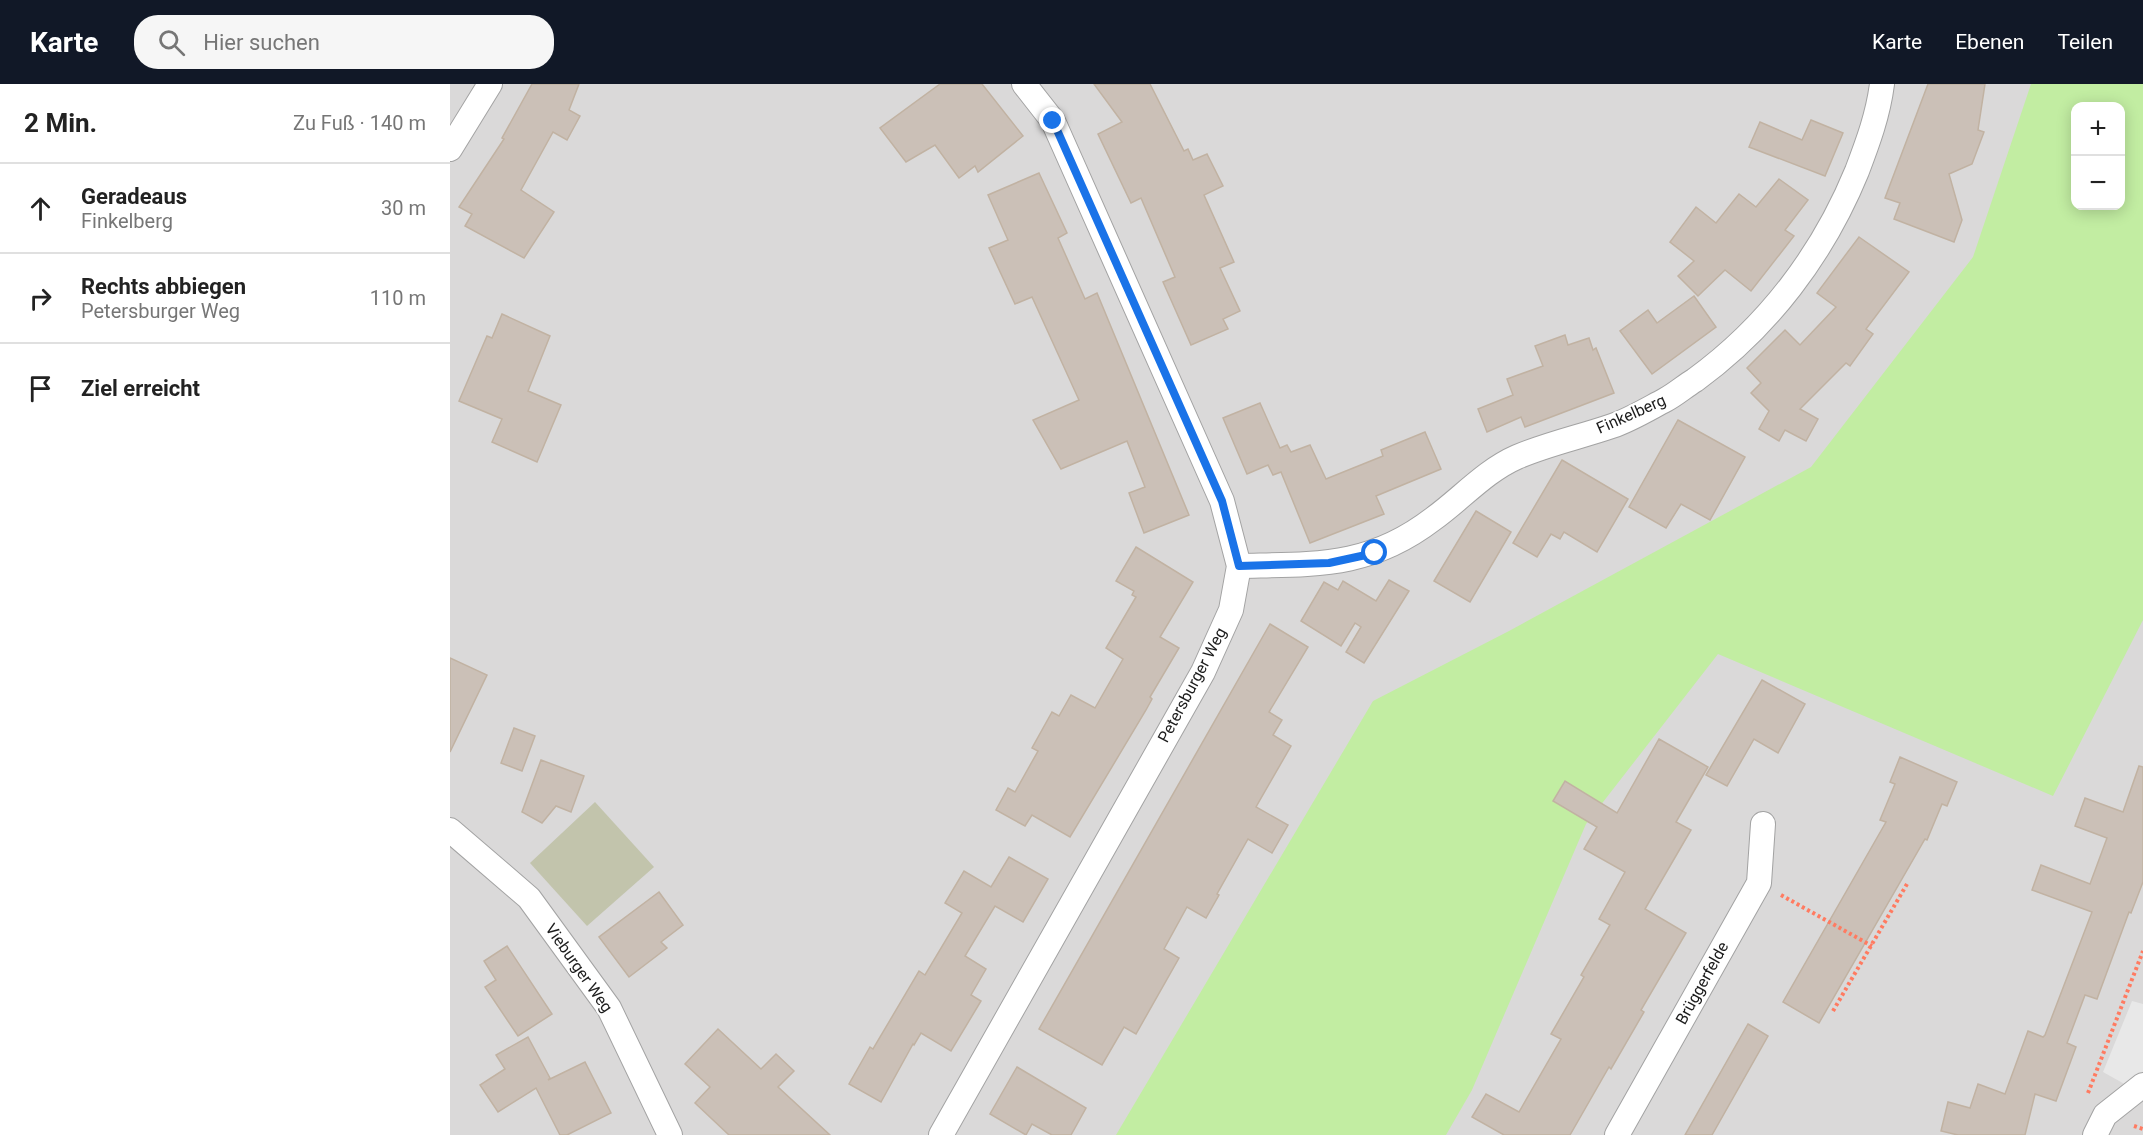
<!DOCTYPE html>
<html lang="de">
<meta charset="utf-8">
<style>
body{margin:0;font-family:Roboto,sans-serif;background:#f6f6f6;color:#222}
.controls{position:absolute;right:18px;top:18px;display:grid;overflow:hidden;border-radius:12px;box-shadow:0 3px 15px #0003}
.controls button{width:54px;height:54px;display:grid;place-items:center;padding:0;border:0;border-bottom:2px solid #e0e0e0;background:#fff;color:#222;font:30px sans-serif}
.stop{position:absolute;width:18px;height:18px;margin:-14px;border:4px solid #1a73e8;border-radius:50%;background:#fff}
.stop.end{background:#1a73e8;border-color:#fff;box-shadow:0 2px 6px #0008}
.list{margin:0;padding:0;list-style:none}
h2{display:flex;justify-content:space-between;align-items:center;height:78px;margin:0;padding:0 24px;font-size:26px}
h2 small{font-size:20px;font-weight:400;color:#767676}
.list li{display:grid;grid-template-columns:39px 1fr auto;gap:18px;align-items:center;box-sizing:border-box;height:90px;padding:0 24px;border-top:2px solid #e0e0e0}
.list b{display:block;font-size:22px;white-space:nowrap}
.list p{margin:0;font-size:20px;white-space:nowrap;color:#767676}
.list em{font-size:20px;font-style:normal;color:#767676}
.icon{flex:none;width:33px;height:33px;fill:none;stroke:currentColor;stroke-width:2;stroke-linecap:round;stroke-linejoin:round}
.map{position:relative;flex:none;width:1693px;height:1051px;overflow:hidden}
header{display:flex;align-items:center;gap:36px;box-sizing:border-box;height:84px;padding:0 30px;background:#111827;color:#fff}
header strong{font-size:28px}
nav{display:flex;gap:33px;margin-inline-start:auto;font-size:21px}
.search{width:420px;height:54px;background:#f6f6f6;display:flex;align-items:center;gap:15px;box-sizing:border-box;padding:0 21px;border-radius:24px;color:#767676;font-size:22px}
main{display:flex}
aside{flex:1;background:#fff}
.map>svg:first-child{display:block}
.residential{fill:#dad9d9;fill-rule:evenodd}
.construction{fill:#c2c4ac}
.grass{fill:#c2eda2;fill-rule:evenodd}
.parking{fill:#e8e8e8}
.building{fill:#cbc0b7;stroke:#c1b2a2;stroke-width:1.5}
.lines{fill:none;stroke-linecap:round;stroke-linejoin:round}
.minor-casing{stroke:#a3a3a3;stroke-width:26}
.path{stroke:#ff7b61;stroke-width:4;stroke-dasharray:3 3;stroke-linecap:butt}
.minor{stroke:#fff;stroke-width:24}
.route{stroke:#1a73e8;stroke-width:8}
.labels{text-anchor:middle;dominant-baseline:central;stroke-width:4.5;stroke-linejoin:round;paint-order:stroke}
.street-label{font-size:16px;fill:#1c1c1c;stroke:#fff}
</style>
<header>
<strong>Karte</strong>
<div class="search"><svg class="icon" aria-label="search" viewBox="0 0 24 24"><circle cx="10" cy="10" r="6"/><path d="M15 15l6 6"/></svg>Hier suchen</div>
<nav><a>Karte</a><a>Ebenen</a><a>Teilen</a></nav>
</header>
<main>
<aside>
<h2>2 Min.<small>Zu Fuß · 140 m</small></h2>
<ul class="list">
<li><svg class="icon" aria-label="ahead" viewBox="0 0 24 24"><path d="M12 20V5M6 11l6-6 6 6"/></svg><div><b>Geradeaus</b><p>Finkelberg</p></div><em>30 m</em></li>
<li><svg class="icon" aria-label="right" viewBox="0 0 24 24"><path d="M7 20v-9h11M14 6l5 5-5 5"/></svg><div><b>Rechts abbiegen</b><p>Petersburger Weg</p></div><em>110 m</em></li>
<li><svg class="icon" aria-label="arrive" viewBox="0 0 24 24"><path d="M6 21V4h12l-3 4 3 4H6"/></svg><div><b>Ziel erreicht</b></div></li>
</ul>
</aside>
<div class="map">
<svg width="1693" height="1051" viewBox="0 0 1693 1051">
<rect width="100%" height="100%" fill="#efebe1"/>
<path class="residential" d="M 0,0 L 1693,0 L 1693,1051 L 0,1051 ZM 1626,22 L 1670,22 L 1670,122 L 1626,122 Z"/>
<path class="construction" d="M 145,718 L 204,783 L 137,842 L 80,779 Z"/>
<path class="grass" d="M 1581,0 L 1693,0 L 1693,536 L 1603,712 L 1268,570 L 1136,740 L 1022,1006 L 996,1051 L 666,1051 L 923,617 L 1059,547 L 1361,383 L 1523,173 ZM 1626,22 L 1670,22 L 1670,122 L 1626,122 Z"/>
<path class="parking" d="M 1682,917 L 1693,920 L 1693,990 L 1678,1002 L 1653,988 Z"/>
<g class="building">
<path d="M 82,0 L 129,0 L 119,26 L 130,32 L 117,56 L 103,48 L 71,106 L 104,128 L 74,174 L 15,142 L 22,130 L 9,123 L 54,55 L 52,54 Z"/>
<path d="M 490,0 L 532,0 L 573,52 L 528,88 L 525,82 L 509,94 L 485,61 L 456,78 L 430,44 Z"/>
<path d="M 644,0 L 700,0 L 734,67 L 738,65 L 743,76 L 757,70 L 773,102 L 754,111 L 784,178 L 770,184 L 790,227 L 773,235 L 778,245 L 741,261 L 713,198 L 725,193 L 691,114 L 681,119 L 648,50 L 672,38 Z"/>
<path d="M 1478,0 L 1535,0 L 1528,46 L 1534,48 L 1522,80 L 1499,90 L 1512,136 L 1504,158 L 1444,135 L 1450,119 L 1435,114 Z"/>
<path d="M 1361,36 L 1393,49 L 1375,92 L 1299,63 L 1310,38 L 1352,56 Z"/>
<path d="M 589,89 L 617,149 L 608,154 L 635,215 L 647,209 L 739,431 L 694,449 L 679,409 L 695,403 L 677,357 L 611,385 L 583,336 L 629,316 L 582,213 L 565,220 L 539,164 L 558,156 L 538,111 Z"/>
<path d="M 1329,95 L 1358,116 L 1335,146 L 1344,152 L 1301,207 L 1275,186 L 1248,212 L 1228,192 L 1244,177 L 1220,158 L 1246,123 L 1266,139 L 1289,110 L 1306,123 Z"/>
<path d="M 1409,153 L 1459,188 L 1416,245 L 1423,250 L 1400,282 L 1396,279 L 1350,325 L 1368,335 L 1356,357 L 1335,346 L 1329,357 L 1309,345 L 1319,327 L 1301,309 L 1311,299 L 1297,284 L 1335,246 L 1350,261 L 1386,223 L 1367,209 Z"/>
<path d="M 1244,212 L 1266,243 L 1202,290 L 1170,247 L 1198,226 L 1207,239 Z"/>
<path d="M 52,230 L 100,252 L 78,307 L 111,321 L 87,378 L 42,358 L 52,335 L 9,317 L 37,252 L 42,254 Z"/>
<path d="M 1115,251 L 1118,261 L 1139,254 L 1143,266 L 1146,264 L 1164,309 L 1075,343 L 1071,333 L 1037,348 L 1028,325 L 1063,311 L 1057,295 L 1093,282 L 1085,262 Z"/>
<path d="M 810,319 L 830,364 L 837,361 L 841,368 L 860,361 L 876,395 L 933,372 L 931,366 L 975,348 L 991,385 L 926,412 L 934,430 L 860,459 L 831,388 L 823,391 L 818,381 L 797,390 L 773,334 Z"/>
<path d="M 1228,336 L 1295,373 L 1260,436 L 1231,420 L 1216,444 L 1179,423 Z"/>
<path d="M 1112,376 L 1178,415 L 1147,468 L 1114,448 L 1110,455 L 1101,450 L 1087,473 L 1063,459 Z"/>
<path d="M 1026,427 L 1061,448 L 1020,518 L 984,497 Z"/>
<path d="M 686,463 L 743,498 L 710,553 L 729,564 L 700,613 L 702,615 L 696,626 L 620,753 L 582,731 L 575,742 L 546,726 L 558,704 L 565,708 L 588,667 L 582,664 L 602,628 L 609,632 L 621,611 L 645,624 L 673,575 L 656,564 L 686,513 L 682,511 L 684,507 L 666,497 Z"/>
<path d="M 939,496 L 959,507 L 914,579 L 896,568 L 911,543 L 905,539 L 891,562 L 851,537 L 874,498 L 888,506 L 893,497 L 926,517 Z"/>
<path d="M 820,540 L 858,563 L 819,628 L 832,636 L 823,651 L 841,662 L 806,723 L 838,741 L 822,769 L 798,755 L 767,810 L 769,811 L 756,834 L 737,823 L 714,865 L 729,874 L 686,950 L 674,943 L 652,981 L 589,945 Z"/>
<path d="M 0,574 L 37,591 L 0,668 Z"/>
<path d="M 1312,596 L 1355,620 L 1328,669 L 1304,655 L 1277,702 L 1256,691 Z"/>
<path d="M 64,644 L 85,652 L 72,687 L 51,679 Z"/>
<path d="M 1209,655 L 1258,683 L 1226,738 L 1241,746 L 1195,825 L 1236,849 L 1191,926 L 1194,928 L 1161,985 L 1159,983 L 1120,1051 L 1054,1051 L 1022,1033 L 1036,1010 L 1069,1028 L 1111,955 L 1101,950 L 1134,893 L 1131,891 L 1160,841 L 1149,835 L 1175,788 L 1134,765 L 1147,743 L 1103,717 L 1115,697 L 1167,729 Z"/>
<path d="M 1450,673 L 1507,698 L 1497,722 L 1492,720 L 1477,756 L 1475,755 L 1369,939 L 1333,918 L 1436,738 L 1430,736 L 1445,700 L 1440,698 Z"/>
<path d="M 91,676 L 134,692 L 121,728 L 106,722 L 92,739 L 72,728 Z"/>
<path d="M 1689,682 L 1693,683 L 1693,798 L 1681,829 L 1679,828 L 1647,915 L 1635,911 L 1617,959 L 1626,963 L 1606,1017 L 1585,1010 L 1575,1051 L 1508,1051 L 1491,1047 L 1498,1018 L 1520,1024 L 1528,1000 L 1555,1010 L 1578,947 L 1593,953 L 1595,951 L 1642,828 L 1582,806 L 1591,781 L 1640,800 L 1657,754 L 1625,742 L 1635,714 L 1673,728 Z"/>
<path d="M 559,773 L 598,795 L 573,838 L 545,822 L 515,872 L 536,885 L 521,911 L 531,917 L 501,967 L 471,949 L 464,961 L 463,960 L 431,1018 L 399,1000 L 420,963 L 423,965 L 469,887 L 475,891 L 512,829 L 495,819 L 514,787 L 541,803 Z"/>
<path d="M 209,808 L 233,841 L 211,858 L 217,864 L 179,893 L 149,853 Z"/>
<path d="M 57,862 L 102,930 L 68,952 L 35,903 L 46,896 L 34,877 Z"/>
<path d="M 1298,940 L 1318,952 L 1262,1051 L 1235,1051 Z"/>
<path d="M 268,945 L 311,985 L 326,970 L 344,987 L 328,1003 L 380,1051 L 279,1051 L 245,1019 L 260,1003 L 235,980 Z"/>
<path d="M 78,953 L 100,994 L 98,996 L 135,978 L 161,1029 L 117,1051 L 110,1051 L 86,1004 L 48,1028 L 30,1001 L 55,985 L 46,971 Z"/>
<path d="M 567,983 L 636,1024 L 621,1051 L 602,1051 L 582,1040 L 576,1051 L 540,1030 Z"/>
</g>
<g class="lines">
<g class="minor-casing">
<g id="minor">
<path d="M 0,65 L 40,0"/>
<path d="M 789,482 C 866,480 919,484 983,435 C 1011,415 1035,387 1067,373 C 1097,360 1130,353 1162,342 C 1180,336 1198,325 1215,316 C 1225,311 1235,302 1245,296 C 1318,243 1373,170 1407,87 C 1418,58 1428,31 1432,0"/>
<path d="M 0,746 L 79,814 L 159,924 L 220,1051"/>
<path d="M 491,1051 L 753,588 L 781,526 L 789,482 L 772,417 L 603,37 L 574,0"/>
<path d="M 1167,1051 L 1309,799 L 1313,740"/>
<path d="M 1645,1051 L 1655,1031 L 1693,1001"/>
</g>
</g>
<g class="path">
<path d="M 1331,811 L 1422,862"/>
<path d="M 1383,927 L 1457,800"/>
<path d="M 1638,1009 L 1693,867"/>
<path d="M 1684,1042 L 1693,1045"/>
</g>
<use href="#minor" class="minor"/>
</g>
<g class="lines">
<path class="route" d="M 603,37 L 772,417 L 789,482 L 879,479 L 925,469"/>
</g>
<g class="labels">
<g class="street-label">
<text transform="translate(1181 330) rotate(-24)">Finkelberg</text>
<text transform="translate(742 601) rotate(-62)">Petersburger Weg</text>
<text transform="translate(129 884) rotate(55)">Vieburger Weg</text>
<text transform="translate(1252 899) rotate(-61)">Brüggerfelde</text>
</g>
</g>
</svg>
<div class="controls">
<button>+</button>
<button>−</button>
</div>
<div class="stop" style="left:925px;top:469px"></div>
<div class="stop end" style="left:603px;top:37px"></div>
</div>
</main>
